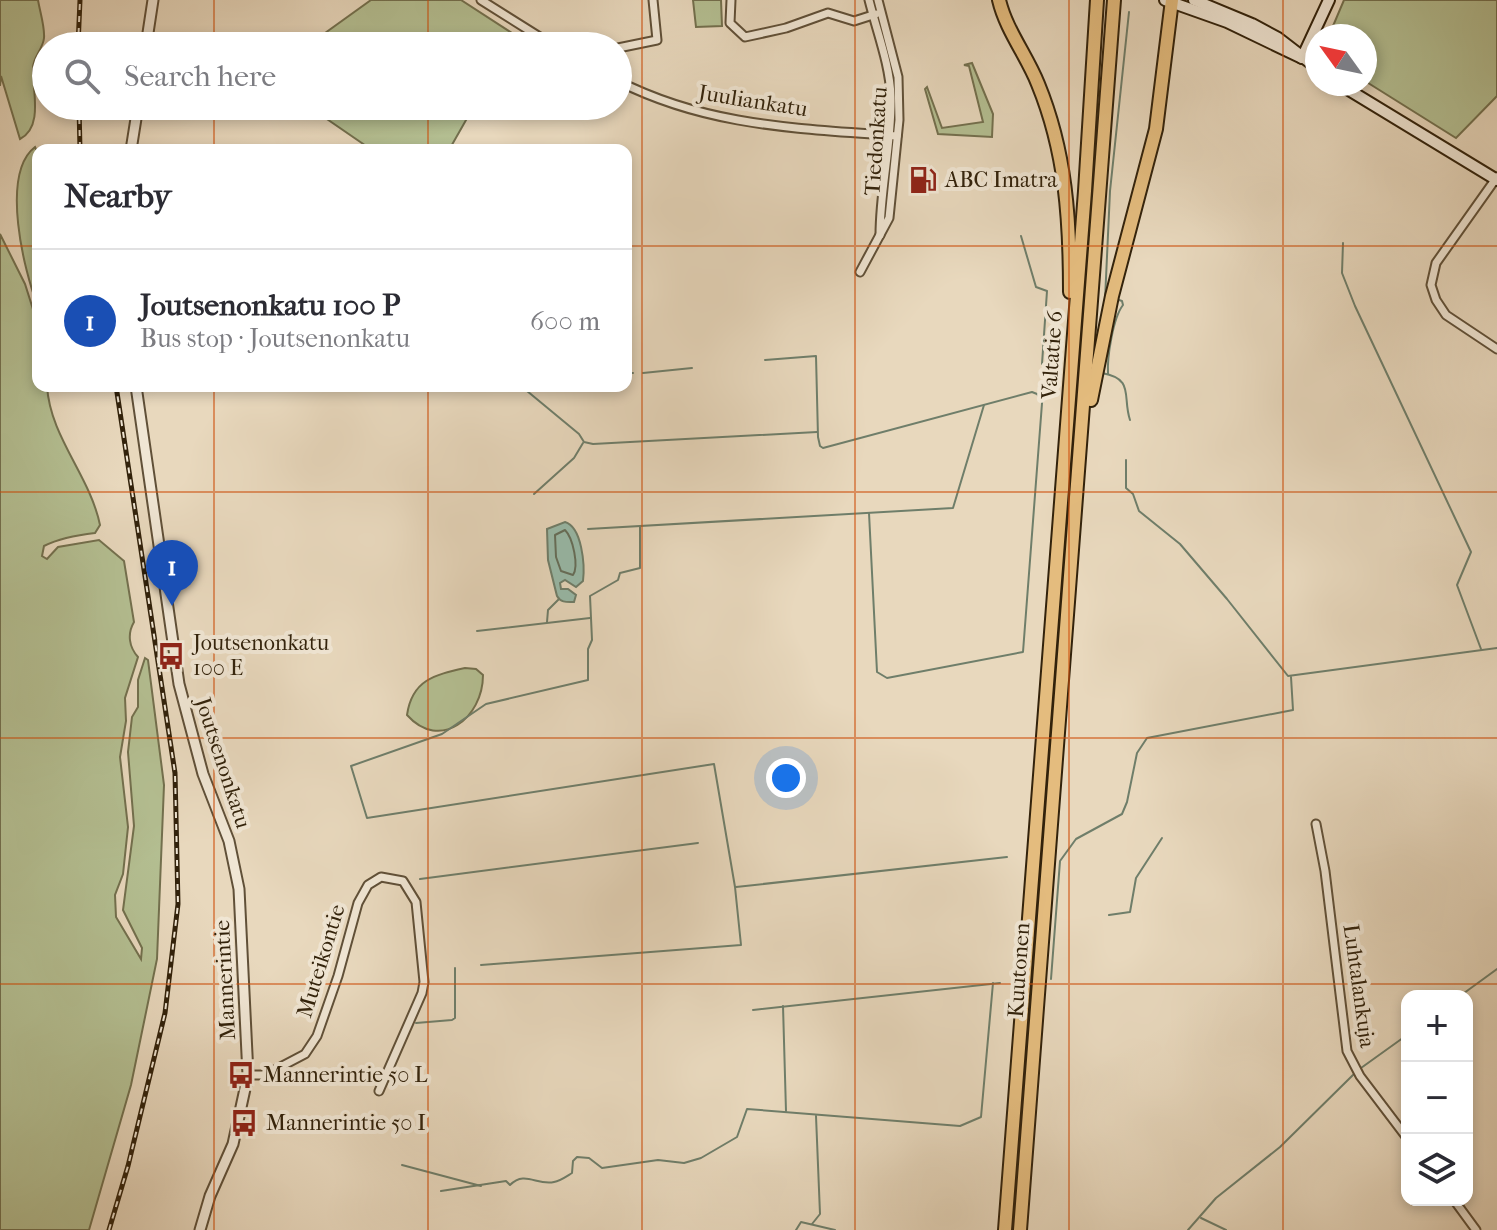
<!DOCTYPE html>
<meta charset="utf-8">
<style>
body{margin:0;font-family:"IM FELL French Canon",serif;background:#f2f2f3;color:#2b2b33}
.controls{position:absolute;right:24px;bottom:24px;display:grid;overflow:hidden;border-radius:16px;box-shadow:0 4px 12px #0003}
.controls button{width:72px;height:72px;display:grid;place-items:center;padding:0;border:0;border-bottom:2px solid #e1e1e2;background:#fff;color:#2b2b33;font:40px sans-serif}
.compass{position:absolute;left:1305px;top:24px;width:72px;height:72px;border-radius:50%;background:#fff;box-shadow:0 4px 12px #0003;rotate:303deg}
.you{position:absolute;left:786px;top:778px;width:28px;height:28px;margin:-20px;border:6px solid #fff;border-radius:50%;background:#1a73e8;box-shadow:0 0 0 12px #1a73e833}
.badge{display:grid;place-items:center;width:52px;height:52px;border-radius:50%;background:#0f766e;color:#fff;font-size:26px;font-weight:700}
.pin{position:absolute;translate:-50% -66px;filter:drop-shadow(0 2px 4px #0008)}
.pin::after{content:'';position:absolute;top:42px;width:28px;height:24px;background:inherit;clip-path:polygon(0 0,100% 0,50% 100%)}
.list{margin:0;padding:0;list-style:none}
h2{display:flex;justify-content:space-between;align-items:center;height:104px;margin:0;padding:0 32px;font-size:34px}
h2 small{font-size:26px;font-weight:400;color:#7c7c81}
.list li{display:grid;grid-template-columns:52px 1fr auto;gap:24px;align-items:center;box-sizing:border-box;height:144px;padding:0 32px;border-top:2px solid #e1e1e2}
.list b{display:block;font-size:30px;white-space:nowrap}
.list p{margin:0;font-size:26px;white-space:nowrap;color:#7c7c81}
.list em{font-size:26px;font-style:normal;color:#7c7c81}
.icon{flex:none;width:44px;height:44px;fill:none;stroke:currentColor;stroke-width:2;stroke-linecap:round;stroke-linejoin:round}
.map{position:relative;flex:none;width:1497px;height:1230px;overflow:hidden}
.search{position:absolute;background:#fff;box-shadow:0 4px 12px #0003;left:32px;top:32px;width:600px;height:88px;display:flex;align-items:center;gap:20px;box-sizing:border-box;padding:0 28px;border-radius:44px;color:#7c7c81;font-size:30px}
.panel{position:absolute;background:#fff;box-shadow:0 4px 12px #0003;left:32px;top:144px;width:600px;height:248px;border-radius:16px}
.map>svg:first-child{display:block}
.green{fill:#b4bf92;stroke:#73704e;stroke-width:2}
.water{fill:#98bbaa;stroke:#6f7e6a;stroke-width:2}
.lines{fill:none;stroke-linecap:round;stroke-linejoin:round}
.shore{stroke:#656e5a;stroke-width:2}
.stream{stroke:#6f7e6a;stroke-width:2}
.minor-casing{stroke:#605038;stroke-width:11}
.tertiary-casing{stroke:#605038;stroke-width:13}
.secondary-casing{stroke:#32220b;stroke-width:14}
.trunk-casing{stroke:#32220b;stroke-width:16}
.minor{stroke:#f0e6d4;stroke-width:7}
.tertiary{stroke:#f0e6d4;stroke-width:9}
.secondary{stroke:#f0e6d4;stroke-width:10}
.trunk{stroke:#e4bc7e;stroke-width:12}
.rail-casing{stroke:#32220b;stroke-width:5}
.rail{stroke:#f0e6d4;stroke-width:2;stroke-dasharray:6;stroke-linecap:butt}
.grid{fill:none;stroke:#cd510c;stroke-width:2;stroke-opacity:0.55}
.labels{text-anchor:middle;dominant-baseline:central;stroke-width:8;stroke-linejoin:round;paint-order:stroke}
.street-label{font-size:22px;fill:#32220b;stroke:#f0e6d4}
.poi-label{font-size:22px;fill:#32220b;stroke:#f0e6d4;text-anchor:start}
</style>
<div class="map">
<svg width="1497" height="1230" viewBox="0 0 1497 1230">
<rect width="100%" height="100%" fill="#e8d8bd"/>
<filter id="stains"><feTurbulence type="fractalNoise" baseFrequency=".0025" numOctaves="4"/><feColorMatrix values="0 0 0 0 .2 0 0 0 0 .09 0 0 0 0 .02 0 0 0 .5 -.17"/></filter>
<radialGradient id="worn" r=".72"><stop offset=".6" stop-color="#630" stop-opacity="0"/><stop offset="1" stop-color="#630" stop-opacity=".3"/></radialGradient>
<g class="green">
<path d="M 0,0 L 38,0 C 40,12 45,27 44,38 C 43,49 33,57 33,68 C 32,89 44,127 20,139 L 1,76 L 0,86 Z"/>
<path d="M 371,0 L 461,0 L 532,46 L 307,46 Z"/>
<path d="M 693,0 L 721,0 L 722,26 L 696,27 Z"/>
<path d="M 1344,0 L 1497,0 L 1497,96 L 1456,138 L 1365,81 L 1365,36 L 1331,36 L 1330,33 Z"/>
<path d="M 972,63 L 993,114 L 992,137 L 938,134 L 925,89 L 927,87 L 942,128 L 983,122 L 969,66 L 964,65 Z"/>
<path d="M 308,106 L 474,106 L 449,150 L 372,150 Z"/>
<path d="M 35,147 L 38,154 L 38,307 C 24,271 0,174 35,147 Z"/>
<path d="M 0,234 L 25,284 L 38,325 L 38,386 L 47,386 C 50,437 90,476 100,525 L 95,533 C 77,535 60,538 44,546 L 42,556 L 47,559 L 58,547 L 99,540 L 124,561 L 134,622 C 127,634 129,647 138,657 L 125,698 L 126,721 L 120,757 L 128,827 L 123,874 L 115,895 L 116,917 L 141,959 L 142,948 L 123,910 L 134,826 L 128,752 L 132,717 L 138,707 L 138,680 L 145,658 L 148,660 L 164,785 L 157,959 L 131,1085 L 89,1230 L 0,1230 Z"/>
<path d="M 465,668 L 476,669 L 483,675 C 483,718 440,752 407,715 C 412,680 434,675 465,668 Z"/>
</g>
<path class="water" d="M 565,522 C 582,527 585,565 583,581 L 576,587 L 565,580 L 560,583 L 561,589 L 568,589 L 576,595 L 574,602 C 567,602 561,603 557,596 L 548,560 L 547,529 Z"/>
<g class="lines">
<path class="shore" d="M 565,530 C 573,538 579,566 573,575 L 561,571 L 556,557 L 555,535 Z"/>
<g class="stream">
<path d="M 1343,243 L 1342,273 L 1355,306 L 1471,552 L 1457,585 L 1481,649"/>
<path d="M 1105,300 L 1110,191 L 1129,12"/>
<path d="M 765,360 L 816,356 L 818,437 L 820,446 L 823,448 L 1032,392 L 1037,394 L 1041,400"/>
<path d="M 626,373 L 633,373"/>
<path d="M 643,373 L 692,368"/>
<path d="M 1102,373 C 1135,379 1122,396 1130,420"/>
<path d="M 1108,374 C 1107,357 1113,318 1123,305 L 1122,301 L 1116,299"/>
<path d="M 521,386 L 579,434 L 584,442 L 593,444 L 817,432"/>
<path d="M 1126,460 L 1126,488 L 1133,494 L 1139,511 L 1180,544 L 1227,599 L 1288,676 L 1497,648"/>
<path d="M 534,494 L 574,458 L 583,443"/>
<path d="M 869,513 L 877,672 L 887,678 L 1023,652 L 1045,364 L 1042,364 L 1047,291 L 1036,287 L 1021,236"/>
<path d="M 588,529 L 953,508 L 984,405"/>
<path d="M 547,622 L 548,610 L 559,599"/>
<path d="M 477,631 L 590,618"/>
<path d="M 420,879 L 698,843"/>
<path d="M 736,887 L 1007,857"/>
<path d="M 1109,915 L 1130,912 L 1136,878 L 1162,838"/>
<path d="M 481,965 L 741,945 L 735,887 L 714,764 L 367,818 L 351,766 L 442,734 L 486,704 L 588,680 L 588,649 L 592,640 L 590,596 L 618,580 L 620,573 L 640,568 L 640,527"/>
<path d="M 1051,979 L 1060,861 L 1076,839 L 1122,814 L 1127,802 L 1137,753 L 1147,738 L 1293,710 L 1291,677"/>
<path d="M 1460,996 L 1497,969"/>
<path d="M 783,1006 L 786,1111"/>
<path d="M 753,1010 L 1000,983"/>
<path d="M 416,1023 L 452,1020 L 455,1018 L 455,968"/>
<path d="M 1361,1068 L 1407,1035"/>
<path d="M 402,1165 L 481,1186"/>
<path d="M 441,1191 L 506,1181 L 510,1185 C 525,1170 537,1186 554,1182 C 560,1181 567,1176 572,1173 L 573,1161 L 577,1157 L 589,1158 L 602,1168 L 658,1160 L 684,1163 L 701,1158 L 737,1137 L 747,1109 L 960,1126 L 981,1117 L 993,983"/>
<path d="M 1201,1218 L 1226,1230"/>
<path d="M 812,1224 L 820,1214 L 816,1116"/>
<path d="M 796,1230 L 801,1222 L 835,1230"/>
<path d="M 1188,1230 L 1216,1198 L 1280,1147 L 1356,1072"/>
</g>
<g class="minor-casing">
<g id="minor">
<path d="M 481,0 L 554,46"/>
<path d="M 731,0 L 730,23 L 745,37 L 786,28 L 828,13 L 854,21 L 876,14"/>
<path d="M 869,0 C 877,32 890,65 891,97 C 892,143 880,189 880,235"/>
<path d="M 618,48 L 657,40 L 653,0"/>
<path d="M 618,81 C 709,127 798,128 897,136"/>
<path d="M 1497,177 L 1436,263 L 1431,285 L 1436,300 L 1446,315 L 1497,349"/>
<path d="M 860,272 L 889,218 L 899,120 L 898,77 L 878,0"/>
<path d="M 1316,824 L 1325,871 L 1347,1051 L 1360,1076 L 1407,1138"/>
<path d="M 248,1075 L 265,1075 L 305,1054 L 317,1036 L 338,976 L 358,903 L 368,885 L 381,877 L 403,881 L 416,902 L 424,982 L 422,993 L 379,1091"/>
<path d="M 1454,1200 L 1476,1230"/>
</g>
</g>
<g class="tertiary-casing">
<g id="tertiary">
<path d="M 146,46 L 153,0"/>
<path d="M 131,150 L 138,106"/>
<path d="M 136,386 L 179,684 L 203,774 L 229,841 L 239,889 L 248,1075 L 233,1144 L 210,1196 L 200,1230"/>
</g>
</g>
<g class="secondary-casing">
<g id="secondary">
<path d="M 1165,0 L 1227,22 L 1302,58"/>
<path d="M 1194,0 L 1252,24 L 1278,38 L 1317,68"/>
<path d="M 1302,58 L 1329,0"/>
<path d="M 1339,84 L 1497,180"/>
</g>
</g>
<g class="trunk-casing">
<g id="trunk">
<path d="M 999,0 C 1006,30 1027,56 1038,84 C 1066,152 1070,220 1070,292"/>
<path d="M 1091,400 L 1112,296 L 1156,129 L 1172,0"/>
<path d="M 1005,1230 L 1085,191 L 1097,0"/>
<path d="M 1020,1230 L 1114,0"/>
</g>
</g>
<use href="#minor" class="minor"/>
<use href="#tertiary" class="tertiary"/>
<use href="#secondary" class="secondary"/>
<use href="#trunk" class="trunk"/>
<g class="rail-casing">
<g id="rail">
<path d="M 78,46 L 80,0"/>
<path d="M 79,106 L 80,150"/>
<path d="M 109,1230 L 128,1166 L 165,1013 L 178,904 L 175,773 L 116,386"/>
</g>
</g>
<use href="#rail" class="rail"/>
</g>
<path class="grid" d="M 214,0 L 214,46M 428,0 L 428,46M 642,0 L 642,1230M 855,0 L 855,1230M 1069,0 L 1069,1230M 1283,0 L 1283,1230M 214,106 L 214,150M 428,106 L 428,150M 0,246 L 38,246M 626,246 L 1497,246M 214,386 L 214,1230M 428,386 L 428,1230M 0,492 L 1497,492M 0,738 L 1497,738M 0,984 L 1497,984"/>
<defs>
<g id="fuel-bare" transform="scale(2.16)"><path d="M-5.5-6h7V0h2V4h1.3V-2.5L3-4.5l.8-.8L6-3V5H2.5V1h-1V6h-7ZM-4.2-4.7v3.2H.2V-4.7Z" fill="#8f2418" stroke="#f0e6d4" stroke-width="2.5" paint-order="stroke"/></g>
<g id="bus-bare" transform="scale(2.16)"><path d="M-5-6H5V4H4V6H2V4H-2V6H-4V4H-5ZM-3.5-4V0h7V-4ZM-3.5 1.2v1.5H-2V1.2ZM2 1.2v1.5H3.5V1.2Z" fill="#8f2418" stroke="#f0e6d4" stroke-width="2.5" paint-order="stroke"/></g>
</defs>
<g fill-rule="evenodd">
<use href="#fuel-bare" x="923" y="180"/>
<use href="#bus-bare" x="171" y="656"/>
<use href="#bus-bare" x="241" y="1075"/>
<use href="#bus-bare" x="244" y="1123"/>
</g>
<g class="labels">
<g class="street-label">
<text transform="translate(753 101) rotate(9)">Juuliankatu</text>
<text transform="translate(876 141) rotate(-86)">Tiedonkatu</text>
<text transform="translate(1052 355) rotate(-86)">Valtatie 6</text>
<text transform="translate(223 763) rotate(72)">Joutsenonkatu</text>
<text transform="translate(321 961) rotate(-73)">Muteikontie</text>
<text transform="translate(1019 970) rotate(-86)">Kuutonen</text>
<text transform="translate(225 980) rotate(-93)">Mannerintie</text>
<text transform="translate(1359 986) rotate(82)">Luhtalankuja</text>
</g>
<g class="poi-label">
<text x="945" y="180">ABC Imatra</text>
<text x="193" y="643">Joutsenonkatu<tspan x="193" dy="25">100 E</tspan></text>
<text x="263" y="1075">Mannerintie 50 L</text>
<text x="266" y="1123">Mannerintie 50 I</text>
</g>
</g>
<rect width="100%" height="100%" filter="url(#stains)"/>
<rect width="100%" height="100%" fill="url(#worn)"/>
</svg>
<div class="controls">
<button>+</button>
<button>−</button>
<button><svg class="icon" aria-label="layers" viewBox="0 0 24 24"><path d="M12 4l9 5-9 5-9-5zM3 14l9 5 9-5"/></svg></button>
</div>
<svg class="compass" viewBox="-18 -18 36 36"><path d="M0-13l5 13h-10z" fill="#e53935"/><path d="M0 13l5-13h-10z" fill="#7c7c81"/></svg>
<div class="you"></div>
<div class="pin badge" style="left:172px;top:606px;background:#1a4fb4">1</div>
<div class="search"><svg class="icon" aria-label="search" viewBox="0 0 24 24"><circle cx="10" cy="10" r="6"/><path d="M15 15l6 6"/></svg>Search here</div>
<section class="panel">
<h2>Nearby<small></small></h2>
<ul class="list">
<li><span class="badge" style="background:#1a4fb4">1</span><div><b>Joutsenonkatu 100 P</b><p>Bus stop · Joutsenonkatu</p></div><em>600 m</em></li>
</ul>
</section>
</div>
